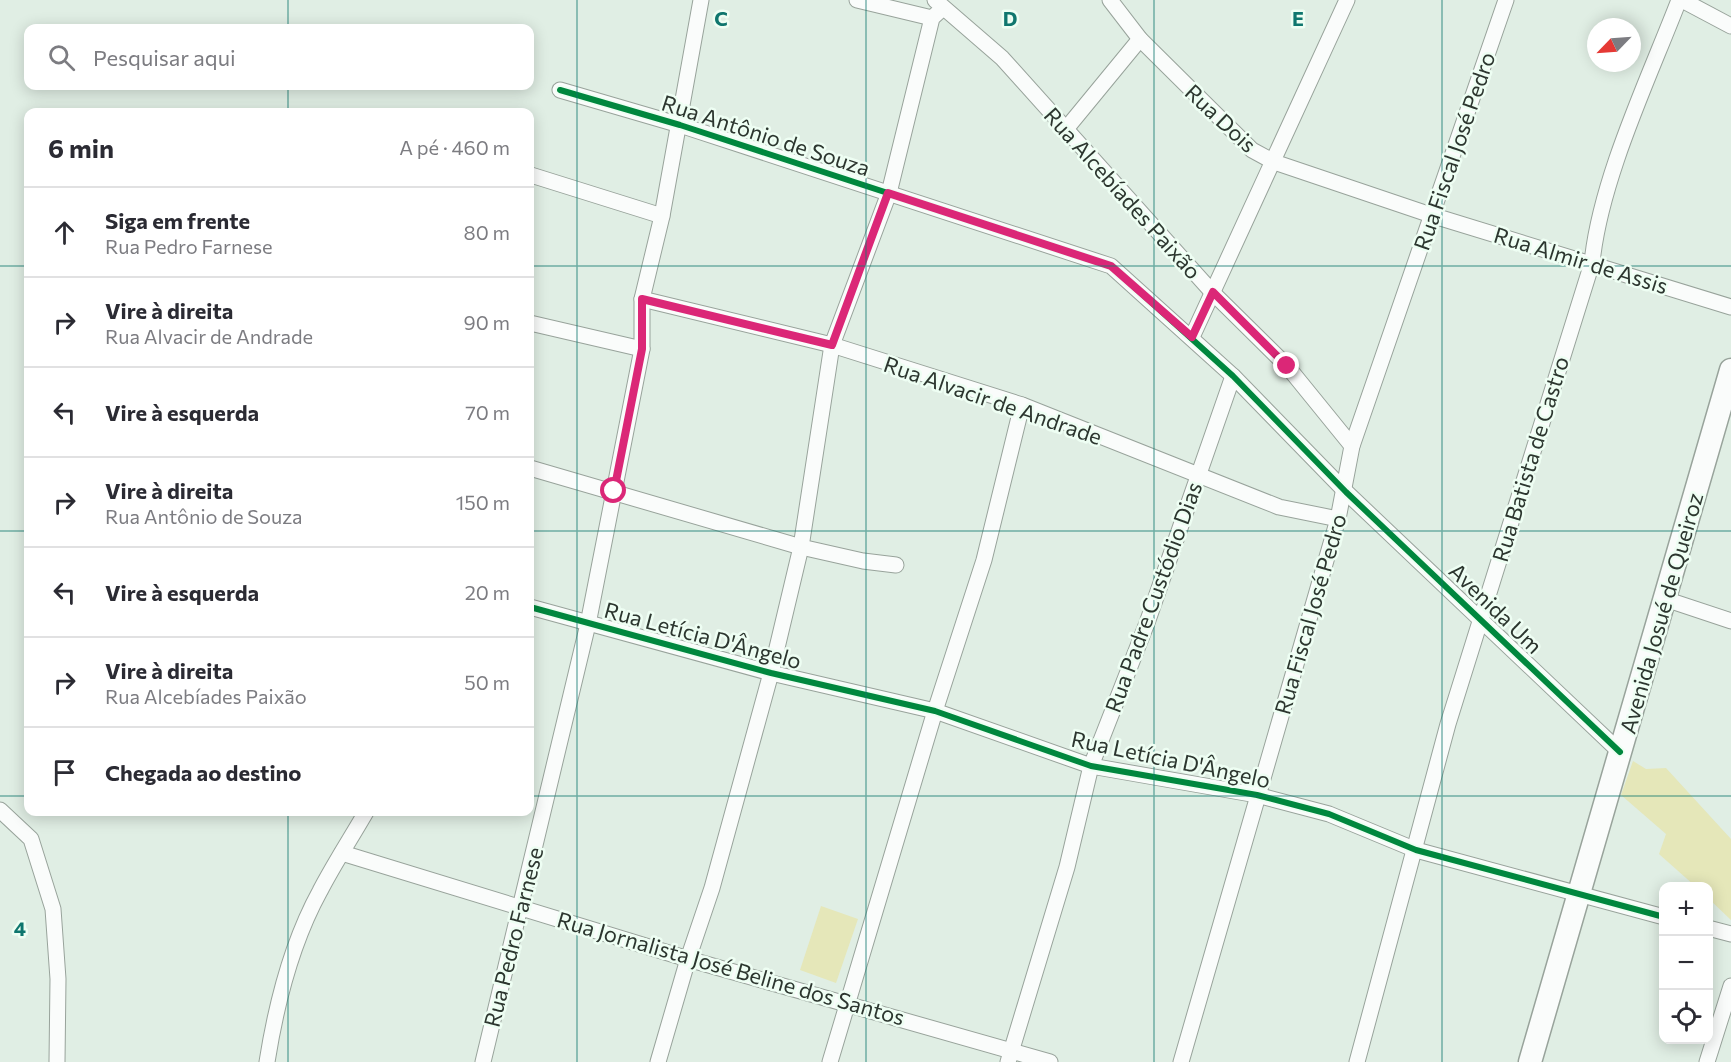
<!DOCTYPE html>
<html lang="pt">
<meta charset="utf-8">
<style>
body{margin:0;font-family:Commissioner,sans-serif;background:#f2f2f3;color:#2b2b33}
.controls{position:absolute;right:18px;bottom:18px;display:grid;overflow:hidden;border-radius:12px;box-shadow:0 3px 15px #0003}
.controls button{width:54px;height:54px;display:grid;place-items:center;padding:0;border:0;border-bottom:2px solid #e1e1e2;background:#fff;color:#2b2b33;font:30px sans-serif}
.compass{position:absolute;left:1587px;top:18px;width:54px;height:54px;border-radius:50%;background:#fff;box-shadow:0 3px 15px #0003;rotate:245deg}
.stop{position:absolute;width:18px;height:18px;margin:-14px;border:4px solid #db2777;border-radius:50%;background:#fff}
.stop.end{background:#db2777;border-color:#fff;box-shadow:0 2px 6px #0008}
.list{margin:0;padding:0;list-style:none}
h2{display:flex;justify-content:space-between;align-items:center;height:78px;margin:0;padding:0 24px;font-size:26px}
h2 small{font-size:20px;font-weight:400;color:#7c7c81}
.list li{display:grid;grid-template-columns:39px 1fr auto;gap:18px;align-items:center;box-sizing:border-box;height:90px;padding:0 24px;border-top:2px solid #e1e1e2}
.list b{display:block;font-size:22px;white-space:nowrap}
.list p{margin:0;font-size:20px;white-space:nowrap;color:#7c7c81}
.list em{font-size:20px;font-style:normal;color:#7c7c81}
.icon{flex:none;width:33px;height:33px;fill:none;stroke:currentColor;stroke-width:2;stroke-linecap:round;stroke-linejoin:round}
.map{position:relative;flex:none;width:1731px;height:1062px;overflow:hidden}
.search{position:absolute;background:#fff;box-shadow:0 3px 15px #0003;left:24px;top:24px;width:510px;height:66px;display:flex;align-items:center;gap:15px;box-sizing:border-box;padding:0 21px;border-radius:12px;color:#7c7c81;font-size:22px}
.panel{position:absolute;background:#fff;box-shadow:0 3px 15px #0003;left:24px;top:108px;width:510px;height:708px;border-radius:12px}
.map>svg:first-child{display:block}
.green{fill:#e5e7b9}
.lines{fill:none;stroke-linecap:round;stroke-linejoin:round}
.minor-casing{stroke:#98a39b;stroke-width:17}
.primary-casing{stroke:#98a39b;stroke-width:25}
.minor{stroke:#fafcfb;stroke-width:15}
.primary{stroke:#fafcfb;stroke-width:22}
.cycleway-casing{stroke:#eefef3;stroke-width:10}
.cycleway{stroke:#00873e;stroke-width:6}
.route{stroke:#db2777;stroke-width:8}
.grid{fill:none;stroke:#0f766e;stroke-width:1.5;stroke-opacity:0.55}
.labels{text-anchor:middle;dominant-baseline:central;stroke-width:5;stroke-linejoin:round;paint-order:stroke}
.street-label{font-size:22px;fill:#2c362f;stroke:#eefef3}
.grid-label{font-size:20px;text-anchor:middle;font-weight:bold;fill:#0f766e;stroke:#eefef3;stroke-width:5;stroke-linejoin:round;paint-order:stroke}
</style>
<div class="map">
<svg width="1731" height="1062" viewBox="0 0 1731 1062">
<rect width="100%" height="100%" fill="#e0eee4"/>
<g class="green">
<path d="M 1633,761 L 1646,769 L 1666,768 L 1731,839 L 1731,920 L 1709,899 L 1708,886 L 1695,886 L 1659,854 L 1666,834 L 1621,795 Z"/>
<path d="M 821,906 L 858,919 L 836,983 L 800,970 Z"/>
</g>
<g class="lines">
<g class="minor-casing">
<g id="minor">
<path d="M 857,0 L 932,18"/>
<path d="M 935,0 L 1002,58 L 1213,293 L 1287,366 L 1352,446"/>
<path d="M 1110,0 L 1140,39 L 1252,150 L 1274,162 L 1431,215 L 1731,307"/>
<path d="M 1682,0 L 1731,26"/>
<path d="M 560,90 L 680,125 L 1111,266 L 1233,376 L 1346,492 L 1620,752"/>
<path d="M 1066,129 L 1140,39"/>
<path d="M 531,175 L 662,216"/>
<path d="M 642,299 L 832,345 L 1022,405 L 1279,507 L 1338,519"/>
<path d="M 530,323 L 642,349"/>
<path d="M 1192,337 L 1347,0"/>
<path d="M 530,468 L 801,547 L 863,561 L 896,565"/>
<path d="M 1665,599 L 1731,621"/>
<path d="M 530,607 L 771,673 L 935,711 L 1091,766 L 1257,795 L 1329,814 L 1416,850 L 1664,917"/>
<path d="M 0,810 L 31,839 L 53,909 L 58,979 L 57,1062"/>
<path d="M 342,853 L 688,959 L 1050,1062"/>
<path d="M 1708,928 L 1731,934"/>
<path d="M 267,1062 C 276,1005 292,942 320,891 C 334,864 351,838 366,812"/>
<path d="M 483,1062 L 588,624 L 642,349 L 642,299 L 662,216 L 701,0"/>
<path d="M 658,1062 L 688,959 L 712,888 L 771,673 L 801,547 L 832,345 L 889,193 L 932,18 L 943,8"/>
<path d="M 830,1062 L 935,711 L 984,560 L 1022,405"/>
<path d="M 1008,1062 L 1067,867 L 1091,766 L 1147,623 L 1233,376"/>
<path d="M 1181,1062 L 1338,519 L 1352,446 L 1506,0"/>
<path d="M 1357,1062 L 1448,724 L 1592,263 C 1600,180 1649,78 1679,0"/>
<path d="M 1707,1062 L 1731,986"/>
</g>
</g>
<g class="primary-casing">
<path id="primary" d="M 1530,1062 L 1731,370"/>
</g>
<use href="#minor" class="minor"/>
<use href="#primary" class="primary"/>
<g class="cycleway-casing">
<g id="cycleway">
<path d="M 560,90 L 680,125 L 1111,266 L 1233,376 L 1346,492 L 1620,752"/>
<path d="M 530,607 L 771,673 L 935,711 L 1091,766 L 1257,795 L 1329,814 L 1416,850 L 1664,917"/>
</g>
</g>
<use href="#cycleway" class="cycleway"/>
</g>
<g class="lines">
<path class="route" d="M 614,491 L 642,349 L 642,299 L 832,345 L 888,193 L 1111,266 L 1192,337 L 1213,292 L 1287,366"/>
</g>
<path class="grid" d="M 288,0 L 288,28M 577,0 L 577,1062M 866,0 L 866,1062M 1154,0 L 1154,1062M 1442,0 L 1442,1062M 288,86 L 288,112M 0,266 L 28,266M 530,266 L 1731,266M 0,531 L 28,531M 530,531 L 1731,531M 0,796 L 28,796M 530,796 L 1731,796M 288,812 L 288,1062"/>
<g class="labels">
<g class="street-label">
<text transform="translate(1221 118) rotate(43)">Rua Dois</text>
<text transform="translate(766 135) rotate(18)">Rua Antônio de Souza</text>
<text transform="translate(1454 151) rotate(-71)">Rua Fiscal José Pedro</text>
<text transform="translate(1123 193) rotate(48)">Rua Alcebíades Paixão</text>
<text transform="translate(1581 260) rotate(17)">Rua Almir de Assis</text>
<text transform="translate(993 400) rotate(19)">Rua Alvacir de Andrade</text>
<text transform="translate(1530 459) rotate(-73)">Rua Batista de Castro</text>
<text transform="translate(1153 597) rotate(-70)">Rua Padre Custódio Dias</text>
<text transform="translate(1496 608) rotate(44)">Avenida Um</text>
<text transform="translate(1661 613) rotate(-74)">Avenida Josué de Queiroz</text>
<text transform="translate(1310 614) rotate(-74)">Rua Fiscal José Pedro</text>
<text transform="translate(703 635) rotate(15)">Rua Letícia D'Ângelo</text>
<text transform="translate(1171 759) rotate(12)">Rua Letícia D'Ângelo</text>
<text transform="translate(513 937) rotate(-76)">Rua Pedro Farnese</text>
<text transform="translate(731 968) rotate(16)">Rua Jornalista José Beline dos Santos</text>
</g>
</g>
<g class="grid-label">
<text x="721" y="26">C</text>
<text x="1010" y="26">D</text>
<text x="1298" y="26">E</text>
<text x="20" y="936">4</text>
</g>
</svg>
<div class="controls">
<button>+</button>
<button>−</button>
<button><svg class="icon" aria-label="locate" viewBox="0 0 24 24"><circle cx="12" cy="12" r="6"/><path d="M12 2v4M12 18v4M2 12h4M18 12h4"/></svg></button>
</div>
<svg class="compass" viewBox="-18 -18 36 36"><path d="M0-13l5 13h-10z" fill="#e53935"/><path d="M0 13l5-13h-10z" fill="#7c7c81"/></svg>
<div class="stop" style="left:614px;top:491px"></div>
<div class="stop end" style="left:1287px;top:366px"></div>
<div class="search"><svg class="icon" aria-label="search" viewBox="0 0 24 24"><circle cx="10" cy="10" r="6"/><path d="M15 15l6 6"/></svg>Pesquisar aqui</div>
<section class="panel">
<h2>6 min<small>A pé · 460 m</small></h2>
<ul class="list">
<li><svg class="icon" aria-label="ahead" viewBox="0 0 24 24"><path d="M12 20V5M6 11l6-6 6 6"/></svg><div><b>Siga em frente</b><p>Rua Pedro Farnese</p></div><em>80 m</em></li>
<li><svg class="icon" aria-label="right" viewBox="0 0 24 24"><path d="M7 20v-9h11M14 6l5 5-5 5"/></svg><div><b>Vire à direita</b><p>Rua Alvacir de Andrade</p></div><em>90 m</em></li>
<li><svg class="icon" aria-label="left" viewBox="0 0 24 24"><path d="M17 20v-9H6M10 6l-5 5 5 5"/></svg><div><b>Vire à esquerda</b></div><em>70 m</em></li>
<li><svg class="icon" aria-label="right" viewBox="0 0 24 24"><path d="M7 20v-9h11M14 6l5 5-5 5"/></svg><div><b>Vire à direita</b><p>Rua Antônio de Souza</p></div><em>150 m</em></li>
<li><svg class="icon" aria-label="left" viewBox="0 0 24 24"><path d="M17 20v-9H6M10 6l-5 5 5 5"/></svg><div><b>Vire à esquerda</b></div><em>20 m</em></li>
<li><svg class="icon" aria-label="right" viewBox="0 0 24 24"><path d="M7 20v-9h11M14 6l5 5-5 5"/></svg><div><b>Vire à direita</b><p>Rua Alcebíades Paixão</p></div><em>50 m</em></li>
<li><svg class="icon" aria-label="arrive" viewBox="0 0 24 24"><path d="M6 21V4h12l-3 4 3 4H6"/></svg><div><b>Chegada ao destino</b></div></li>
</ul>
</section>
</div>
